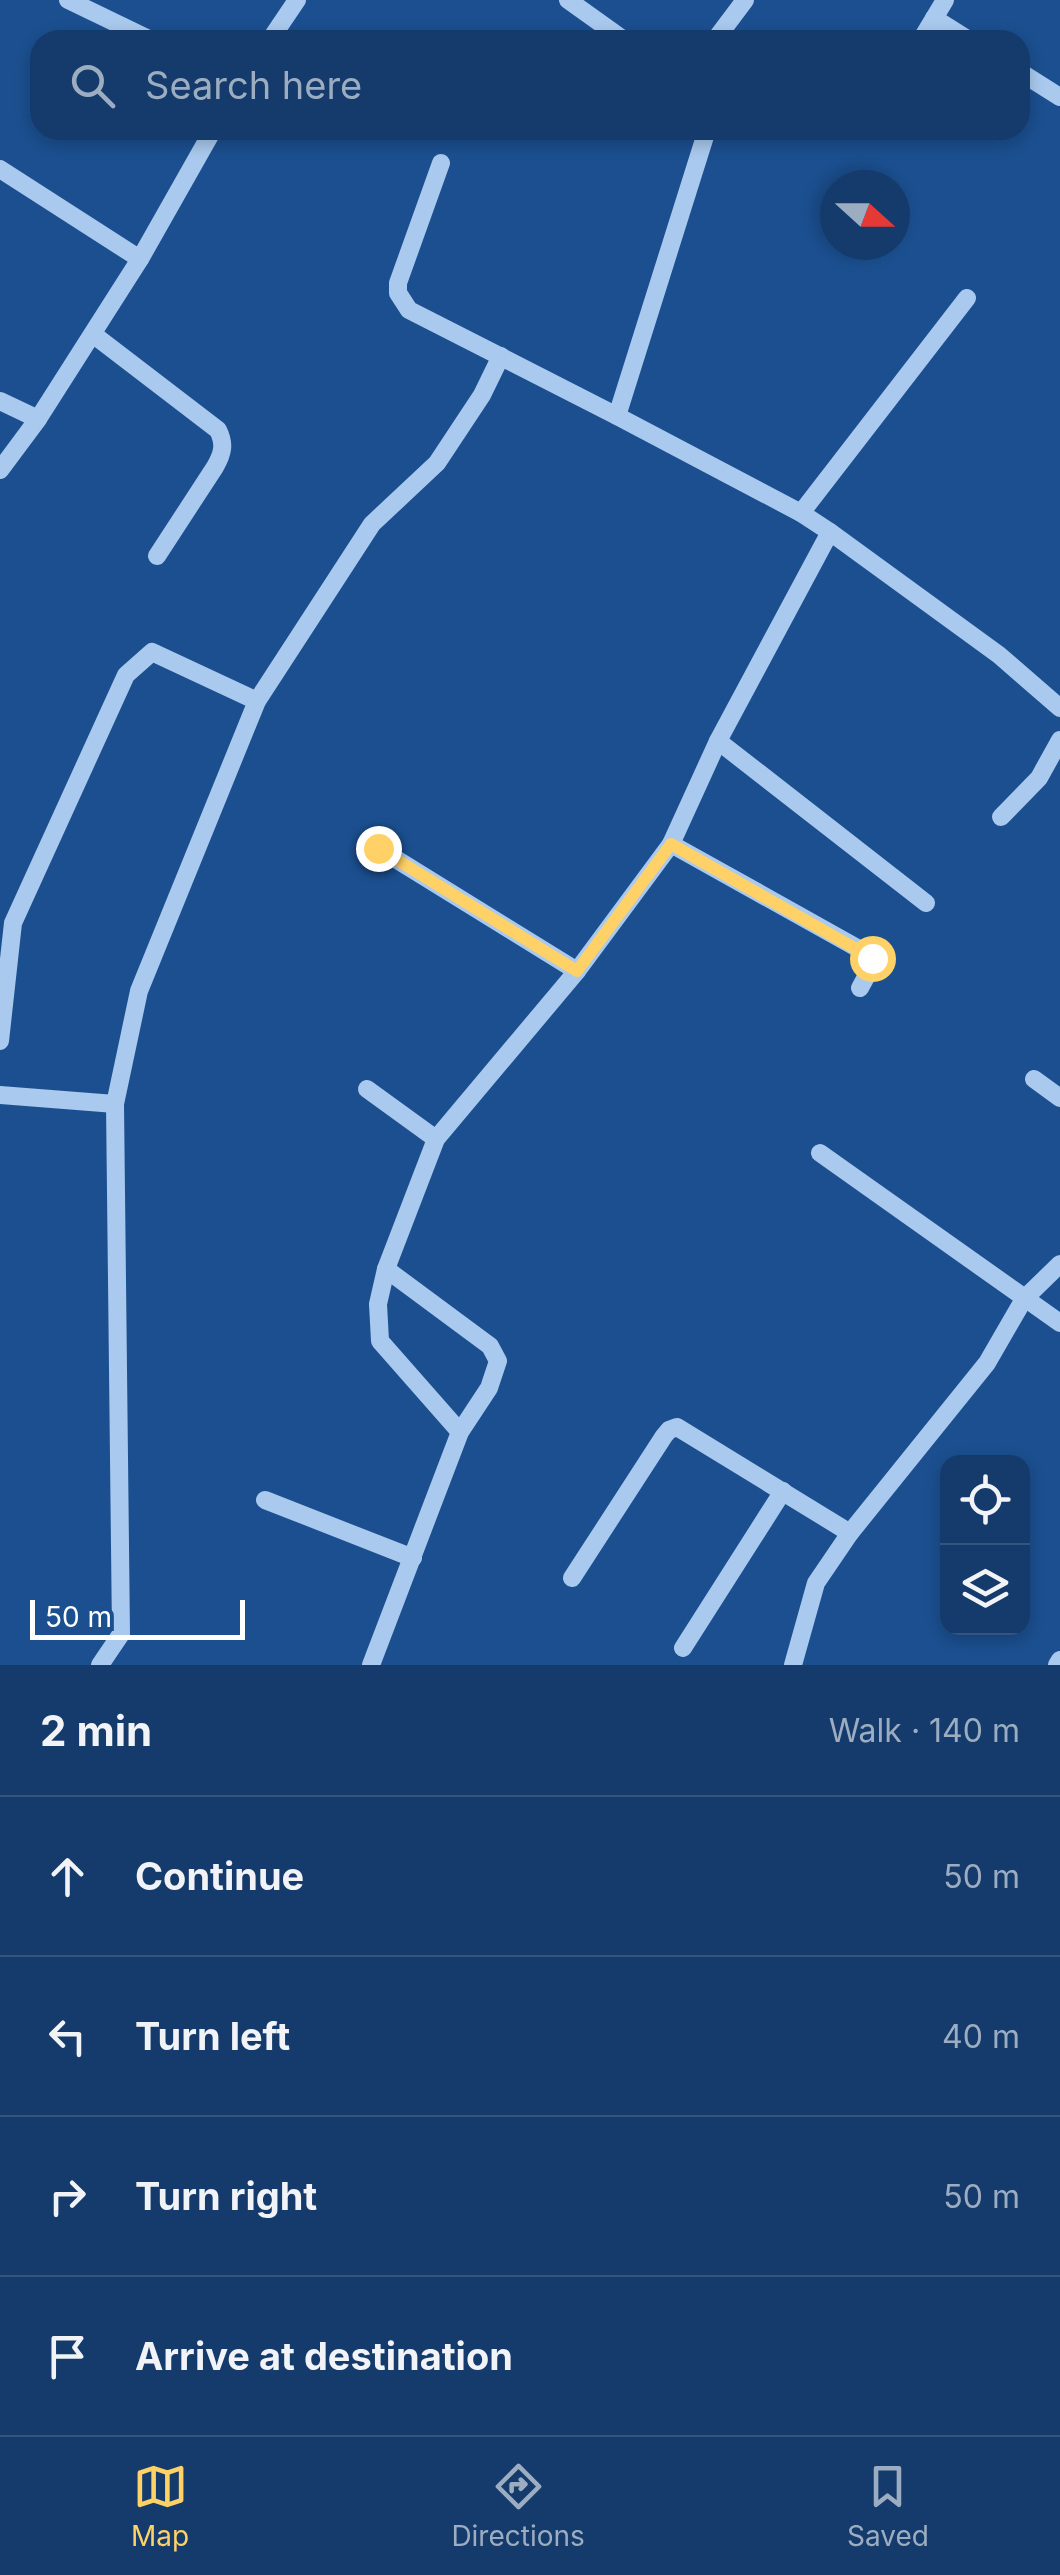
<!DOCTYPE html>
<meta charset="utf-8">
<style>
body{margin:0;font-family:Inter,sans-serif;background:#1d4271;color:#f1f3f6}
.controls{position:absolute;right:30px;bottom:30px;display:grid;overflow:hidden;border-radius:20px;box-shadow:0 5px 15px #0003}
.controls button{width:90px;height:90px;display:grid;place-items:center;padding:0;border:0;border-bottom:2px solid #33557e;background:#143b6b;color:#f1f3f6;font:50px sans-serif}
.compass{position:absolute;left:820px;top:170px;width:90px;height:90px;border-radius:50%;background:#143b6b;box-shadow:0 5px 15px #0003;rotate:111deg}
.scale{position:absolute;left:30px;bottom:25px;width:215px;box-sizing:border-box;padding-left:10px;border:5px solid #fff;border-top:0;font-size:28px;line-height:35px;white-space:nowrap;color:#fff;-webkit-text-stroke:8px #1b4f8f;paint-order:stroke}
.stop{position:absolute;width:30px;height:30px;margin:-22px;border:8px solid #ffd166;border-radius:50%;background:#fff}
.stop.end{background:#ffd166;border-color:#fff;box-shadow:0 2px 10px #0008}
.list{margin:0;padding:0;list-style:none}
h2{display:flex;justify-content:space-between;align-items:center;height:130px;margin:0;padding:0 40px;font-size:42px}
h2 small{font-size:32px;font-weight:400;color:#9dadc1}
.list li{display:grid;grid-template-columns:65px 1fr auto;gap:30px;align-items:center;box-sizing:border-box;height:160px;padding:0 40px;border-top:2px solid #33557e}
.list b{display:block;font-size:38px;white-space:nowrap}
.list em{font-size:32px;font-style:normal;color:#9dadc1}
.icon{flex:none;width:55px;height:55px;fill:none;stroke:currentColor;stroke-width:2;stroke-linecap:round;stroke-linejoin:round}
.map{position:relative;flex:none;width:1060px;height:1665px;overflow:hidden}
.search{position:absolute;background:#143b6b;box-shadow:0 5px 15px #0003;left:30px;right:30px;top:30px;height:110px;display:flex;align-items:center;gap:25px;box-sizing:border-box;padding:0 35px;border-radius:30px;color:#9dadc1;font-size:38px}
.sheet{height:770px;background:#143b6b}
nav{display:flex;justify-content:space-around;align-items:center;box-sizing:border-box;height:140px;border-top:2px solid #33557e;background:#143b6b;font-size:28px;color:#9dadc1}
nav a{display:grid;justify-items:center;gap:5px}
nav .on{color:#ffd166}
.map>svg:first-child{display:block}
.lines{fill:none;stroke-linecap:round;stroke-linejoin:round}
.minor{stroke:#a9c9ee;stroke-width:18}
.route{stroke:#ffd166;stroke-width:12}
</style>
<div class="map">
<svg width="1060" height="1665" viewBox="0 0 1060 1665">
<rect width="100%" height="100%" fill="#1b4f8f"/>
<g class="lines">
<g class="minor">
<path d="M 68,0 L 151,40"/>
<path d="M 568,0 L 624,40"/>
<path d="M 934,18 L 969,40"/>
<path d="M 270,40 L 297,0"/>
<path d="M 715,40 L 745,0"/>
<path d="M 921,40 L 945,0"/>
<path d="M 1020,72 L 1060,97"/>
<path d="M 441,163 L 398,283 L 398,293 L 409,310 L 617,416 L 801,513 L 830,532 L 718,741 L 671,844 L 577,971 L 436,1139 L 386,1269 L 378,1304 L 380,1341 L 460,1432"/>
<path d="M 0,169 L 140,259"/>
<path d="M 94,335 L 218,430 C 225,444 223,453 215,467 L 157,556"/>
<path d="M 0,401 L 38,419 L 140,259 L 213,130"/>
<path d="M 617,416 L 707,130"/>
<path d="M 0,470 L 38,419"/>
<path d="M 801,513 L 967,298"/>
<path d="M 830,532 L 999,655 L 1060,708"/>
<path d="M 718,741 L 926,903"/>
<path d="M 1001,817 L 1039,778 L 1060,740"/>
<path d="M 671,844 L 868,954 L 873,964 L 860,988"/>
<path d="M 378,848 L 577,971"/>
<path d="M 0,1041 L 13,923 L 126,675 L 152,652 L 257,701"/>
<path d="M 1034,1079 L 1060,1098"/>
<path d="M 367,1089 L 436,1139"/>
<path d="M 0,1095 L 115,1104"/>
<path d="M 820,1153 L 1060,1323"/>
<path d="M 265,1500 L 413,1558"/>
<path d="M 572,1578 L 664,1436 L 669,1430 L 677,1427 L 850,1533"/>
<path d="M 683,1648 L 783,1491"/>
<path d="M 100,1665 L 121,1634 L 115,1104 L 139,991 L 257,701 L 372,524 L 437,463 L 482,395 L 501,356"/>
<path d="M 371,1665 L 460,1432 L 489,1388 L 498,1361 L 490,1346 L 386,1269"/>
<path d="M 793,1665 L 816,1583 L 850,1533 L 987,1363 L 1024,1299 L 1060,1264"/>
<path d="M 1057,1665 L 1060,1660"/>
</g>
</g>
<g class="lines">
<path class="route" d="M 378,848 L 577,971 L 671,844 L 872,958"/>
</g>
</svg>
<div class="controls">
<button><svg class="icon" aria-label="locate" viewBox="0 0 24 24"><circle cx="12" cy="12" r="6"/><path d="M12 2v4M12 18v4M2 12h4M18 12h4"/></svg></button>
<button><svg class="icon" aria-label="layers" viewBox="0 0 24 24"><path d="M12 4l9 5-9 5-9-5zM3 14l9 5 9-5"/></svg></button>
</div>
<svg class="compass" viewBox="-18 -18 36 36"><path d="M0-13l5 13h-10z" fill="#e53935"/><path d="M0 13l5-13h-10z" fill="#9dadc1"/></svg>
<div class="scale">50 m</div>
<div class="stop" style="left:872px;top:958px"></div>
<div class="stop end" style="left:378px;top:848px"></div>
<div class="search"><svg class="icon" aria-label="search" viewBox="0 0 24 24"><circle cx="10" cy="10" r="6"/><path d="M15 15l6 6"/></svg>Search here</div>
</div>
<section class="sheet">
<h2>2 min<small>Walk · 140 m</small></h2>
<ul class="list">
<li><svg class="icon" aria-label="ahead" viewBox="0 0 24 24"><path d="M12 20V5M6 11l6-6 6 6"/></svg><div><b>Continue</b></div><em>50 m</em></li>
<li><svg class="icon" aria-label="left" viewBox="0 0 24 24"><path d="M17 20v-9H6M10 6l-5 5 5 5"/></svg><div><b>Turn left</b></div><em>40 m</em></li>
<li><svg class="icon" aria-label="right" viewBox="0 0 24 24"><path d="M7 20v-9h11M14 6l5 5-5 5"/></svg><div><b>Turn right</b></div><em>50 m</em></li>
<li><svg class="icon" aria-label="arrive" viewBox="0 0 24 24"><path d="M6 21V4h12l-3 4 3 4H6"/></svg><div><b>Arrive at destination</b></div></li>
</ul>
</section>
<nav>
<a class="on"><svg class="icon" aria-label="map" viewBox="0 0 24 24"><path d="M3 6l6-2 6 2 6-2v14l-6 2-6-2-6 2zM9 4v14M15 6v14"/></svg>Map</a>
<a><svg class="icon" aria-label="directions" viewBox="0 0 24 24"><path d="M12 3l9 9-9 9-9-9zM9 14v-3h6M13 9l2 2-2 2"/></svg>Directions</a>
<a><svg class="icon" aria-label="saved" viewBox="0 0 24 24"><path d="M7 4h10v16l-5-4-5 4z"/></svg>Saved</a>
</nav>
